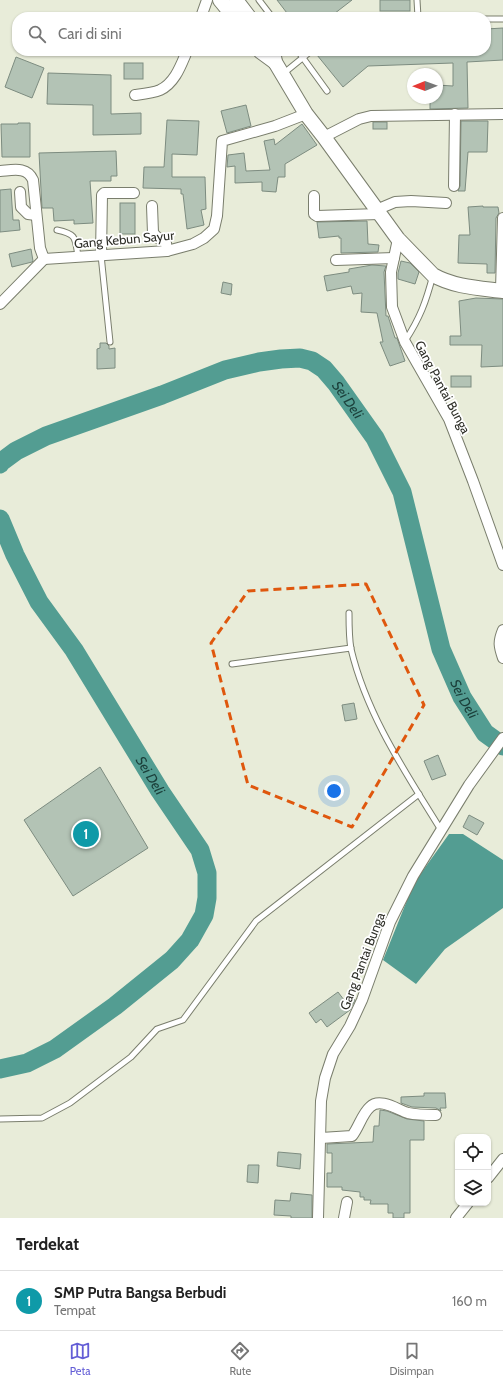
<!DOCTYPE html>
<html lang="id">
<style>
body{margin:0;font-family:Cabin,sans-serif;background:#f2f2f2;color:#222}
.controls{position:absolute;right:12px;bottom:12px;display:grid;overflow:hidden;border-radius:8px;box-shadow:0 1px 3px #0004}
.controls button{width:36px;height:36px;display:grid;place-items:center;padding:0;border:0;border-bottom:1px solid #e0e0e0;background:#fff;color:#222;font:20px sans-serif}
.compass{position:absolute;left:407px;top:68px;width:36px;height:36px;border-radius:50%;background:#fff;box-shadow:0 1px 3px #0004;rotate:269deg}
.you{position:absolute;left:334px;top:791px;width:14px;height:14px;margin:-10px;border:3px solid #fff;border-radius:50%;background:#1a73e8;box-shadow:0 0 0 6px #1a73e833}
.badge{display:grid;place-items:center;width:26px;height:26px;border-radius:50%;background:#635dd6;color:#fff;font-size:13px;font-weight:700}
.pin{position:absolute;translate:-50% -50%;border:2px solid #fff;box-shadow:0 1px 4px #0006}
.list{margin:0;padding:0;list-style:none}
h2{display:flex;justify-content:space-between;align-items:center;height:52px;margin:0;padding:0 16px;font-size:17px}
h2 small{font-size:13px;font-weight:400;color:#767676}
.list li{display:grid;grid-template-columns:26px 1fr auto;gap:12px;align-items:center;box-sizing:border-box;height:60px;padding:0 16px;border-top:1px solid #e0e0e0}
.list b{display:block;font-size:15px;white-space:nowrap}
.list p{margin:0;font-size:13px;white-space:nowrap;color:#767676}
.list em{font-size:13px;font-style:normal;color:#767676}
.icon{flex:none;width:22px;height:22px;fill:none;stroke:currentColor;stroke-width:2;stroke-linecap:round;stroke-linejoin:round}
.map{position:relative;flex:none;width:503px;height:1218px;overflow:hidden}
.search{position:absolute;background:#fff;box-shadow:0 1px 3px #0004;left:12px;right:12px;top:12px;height:44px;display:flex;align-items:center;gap:10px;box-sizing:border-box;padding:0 14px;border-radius:16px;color:#767676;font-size:15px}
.sheet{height:112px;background:#fff}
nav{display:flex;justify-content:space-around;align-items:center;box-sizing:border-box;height:56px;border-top:1px solid #e0e0e0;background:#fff;font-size:11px;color:#767676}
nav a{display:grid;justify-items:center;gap:2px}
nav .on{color:#635dd6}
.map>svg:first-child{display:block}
.water{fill:#539d92}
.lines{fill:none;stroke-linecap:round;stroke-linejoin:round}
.river{stroke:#539d92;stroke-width:19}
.building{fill:#b3c3b5;stroke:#7d8c80}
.service-casing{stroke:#7a7e6d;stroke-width:7}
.minor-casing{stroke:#7a7e6d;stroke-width:12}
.secondary-casing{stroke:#7a7e6d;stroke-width:16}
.service{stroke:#fff;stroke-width:5}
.minor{stroke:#fff;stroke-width:10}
.secondary{stroke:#fff;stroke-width:14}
.marked{fill:none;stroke:#df570d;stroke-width:3;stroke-dasharray:8 5;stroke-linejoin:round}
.labels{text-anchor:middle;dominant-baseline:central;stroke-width:3.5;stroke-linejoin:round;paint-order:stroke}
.street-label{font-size:13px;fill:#2d2e27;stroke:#fff}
.water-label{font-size:14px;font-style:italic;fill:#1b3f3a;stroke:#fff}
</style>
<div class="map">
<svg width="503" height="1218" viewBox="0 0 503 1218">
<rect width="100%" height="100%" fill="#e8ecd9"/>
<path class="water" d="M 449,834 L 463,834 L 503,860 L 503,908 L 445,949 L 416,984 L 383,960 L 414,883 Z"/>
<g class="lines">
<g class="river">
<path id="s1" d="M 0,464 L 1,462 L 16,451 L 46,436 L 162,395 L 225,370 L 259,362 L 281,359 L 300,358 L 312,361 L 324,369 L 336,383 L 375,438 L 402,492 L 441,649 L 462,697 L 485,733 L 503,746"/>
<path id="s2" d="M 0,519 L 15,555 L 39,602 L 74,650 L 160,791 L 200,850 L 207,873 L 207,898 L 204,915 L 190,940 L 172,960 L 115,1006 L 55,1049 L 27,1063 L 0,1069"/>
</g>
</g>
<g class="building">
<path d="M 277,0 L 352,0 L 330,17 L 290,17 Z"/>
<rect x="380" y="0" width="30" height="11"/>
<path d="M 503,28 L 503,60 L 467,62 L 468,108 L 430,109 L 430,98 L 437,98 L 437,85 L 453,86 L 453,63 L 368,66 L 343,87 L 317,55 L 321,51 L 486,51 L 486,29 Z"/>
<path d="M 16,57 L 44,68 L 32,98 L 5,87 Z"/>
<rect x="124" y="63" width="19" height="16"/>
<path d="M 48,73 L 111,75 L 111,114 L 141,113 L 141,134 L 93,135 L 93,105 L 47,104 Z"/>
<path d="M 246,105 L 251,126 L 227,133 L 221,111 Z"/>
<path d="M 167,120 L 199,121 L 197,155 L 172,154 L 172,177 L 205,177 L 206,209 L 201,210 L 204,225 L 187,229 L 183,194 L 181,194 L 181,189 L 143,188 L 144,167 L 164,167 Z"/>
<path d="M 461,121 L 488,121 L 487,152 L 468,152 L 465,191 L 458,191 L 460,186 Z"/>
<rect x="373" y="122" width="14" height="7"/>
<path d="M 18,123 L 30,123 L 30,157 L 2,157 L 1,124 L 18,124 Z"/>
<path d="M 302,124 L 317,145 L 285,164 L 285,177 L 278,177 L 276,192 L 262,191 L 262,182 L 235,183 L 235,166 L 227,167 L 228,155 L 244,153 L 246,171 L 270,170 L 264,141 L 274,139 L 275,145 Z"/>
<path d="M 116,151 L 117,176 L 111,176 L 111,181 L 90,181 L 93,223 L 74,224 L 74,220 L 54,221 L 53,208 L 42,208 L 39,153 Z"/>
<path d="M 11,189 L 13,220 L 19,220 L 20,230 L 0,232 L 0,190 Z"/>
<rect x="120" y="203" width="15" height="31"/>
<path d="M 483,206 L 483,207 L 498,207 L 499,213 L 496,218 L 495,273 L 487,273 L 487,264 L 458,263 L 459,235 L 470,235 L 468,207 Z"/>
<path d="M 367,221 L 368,244 L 379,245 L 378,252 L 341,253 L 341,238 L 339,238 L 339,236 L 319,238 L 317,222 Z"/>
<path d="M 31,249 L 33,261 L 32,262 L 12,267 L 9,254 Z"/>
<path d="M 401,261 L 410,263 L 419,272 L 415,284 L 398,279 L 398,273 Z"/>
<path d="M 372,265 L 386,266 L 384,272 L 386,316 L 388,316 L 395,338 L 397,338 L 405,361 L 390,366 L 380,342 L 383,342 L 377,313 L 361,312 L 362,293 L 353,294 L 351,286 L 327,291 L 324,276 L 349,272 L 349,269 Z"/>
<path d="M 223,282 L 232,284 L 231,295 L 221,293 Z"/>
<path d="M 476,298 L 503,299 L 503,366 L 481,367 L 482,345 L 450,345 L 450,336 L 461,336 L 459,301 Z"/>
<path d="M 100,343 L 106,343 L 109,346 L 109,349 L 115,348 L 115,368 L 97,369 L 97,349 L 100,348 Z"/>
<rect x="451" y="376" width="20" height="11"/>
<path d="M 354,703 L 357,719 L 345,721 L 342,705 Z"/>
<path d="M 438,755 L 446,775 L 432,780 L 424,761 Z"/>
<path d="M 100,767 L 148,848 L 73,896 L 24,820 Z"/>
<path d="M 469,815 L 484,823 L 477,835 L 463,827 Z"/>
<path d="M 338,992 L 344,1000 L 351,995 L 355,1000 L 350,1010 L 327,1027 L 321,1019 L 316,1023 L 309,1013 Z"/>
<path d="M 424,1093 L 445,1093 L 446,1108 L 440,1108 L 441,1111 L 436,1108 L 412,1107 L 401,1103 L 401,1097 L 424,1096 Z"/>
<path d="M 380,1110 L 387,1111 L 407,1119 L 424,1121 L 424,1140 L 410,1140 L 410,1213 L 404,1213 L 404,1218 L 393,1218 L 393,1213 L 388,1213 L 388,1204 L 370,1204 L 371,1200 L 364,1200 L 364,1197 L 360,1197 L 360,1192 L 342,1190 L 342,1187 L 327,1187 L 327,1173 L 332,1173 L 332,1153 L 327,1153 L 327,1144 L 373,1142 L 374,1126 L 379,1126 Z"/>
<path d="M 278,1152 L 301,1154 L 300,1169 L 277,1166 Z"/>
<path d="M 248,1165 L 259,1165 L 258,1183 L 247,1182 Z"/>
<path d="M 291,1193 L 312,1195 L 312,1218 L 291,1218 L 291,1216 L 274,1215 L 275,1200 L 290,1201 Z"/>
</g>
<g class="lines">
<g class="service-casing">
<g id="service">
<path d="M 259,0 L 272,17"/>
<path d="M 417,0 L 418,17"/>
<path d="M 486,19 L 503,19"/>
<path d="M 298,51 L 327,91"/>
<path d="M 284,73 L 311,51"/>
<path d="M 57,230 C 76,234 75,237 78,256"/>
<path d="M 101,255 L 110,342"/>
<path d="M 405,341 C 420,318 426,302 433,275"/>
<path d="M 349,613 C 349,625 349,638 351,649 C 367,716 406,773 441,830"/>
<path d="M 232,664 L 351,648"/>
<path d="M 0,1119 L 42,1118 L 70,1103 L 131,1057 L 157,1029 L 183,1020 L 256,921 L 419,794"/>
</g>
</g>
<g class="minor-casing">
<g id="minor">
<path d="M 201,17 L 207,0"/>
<path d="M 135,95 C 143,94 153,93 160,90 C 175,83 181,65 187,51"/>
<path d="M 324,137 L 359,119 L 371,116 L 503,114"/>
<path d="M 0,171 C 13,170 27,166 33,180 L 40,248 L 44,259 L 167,251 L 193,244 L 204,238 L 214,229 L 217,216 L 222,141 L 275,126 L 306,114"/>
<path d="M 454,186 L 455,114"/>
<path d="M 20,192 L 21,207 L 28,214 L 36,215"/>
<path d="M 314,196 L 314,214 L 317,216 L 379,214"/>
<path d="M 152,206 L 153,233 L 158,238 L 166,243 L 167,251"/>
<path d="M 376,210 L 395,202 L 411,201 L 446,203"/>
<path d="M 398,239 L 391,272 L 392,307 L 405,342 L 449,419 L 473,481 L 503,565"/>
<path d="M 101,255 L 102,195 L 104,193 L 134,193"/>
<path d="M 336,260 L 394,258"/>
<path d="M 501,290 L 503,218"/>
<path d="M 0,304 L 44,259"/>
<path d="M 503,630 C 498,642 499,646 503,658"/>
<path d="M 321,1138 L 352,1136 C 359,1127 362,1114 370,1107 C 380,1097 398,1110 408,1113 C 417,1115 427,1115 436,1115"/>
<path d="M 488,1178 L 503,1159"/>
<path d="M 318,1218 L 321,1101 L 325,1078 L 333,1054 L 350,1026 L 362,1000 L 390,922 L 413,876 L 469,785 L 503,738"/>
<path d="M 344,1218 L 347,1202"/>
<path d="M 456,1218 L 468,1203"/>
</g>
</g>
<g class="secondary-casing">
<g id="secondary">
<path d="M 220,0 L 234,17"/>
<path d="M 236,0 L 249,17"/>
<path d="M 260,51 L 275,62"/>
<path d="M 273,51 L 275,62 L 306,114 L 324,137 L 398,239 L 433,275 C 454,287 479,288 503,291"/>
</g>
</g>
<use href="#service" class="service"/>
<use href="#minor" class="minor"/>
<use href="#secondary" class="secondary"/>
</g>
<path class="marked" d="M 366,584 L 424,705 L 352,827 L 248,785 L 211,643 L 248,591 Z"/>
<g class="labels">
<g class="street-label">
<text transform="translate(124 239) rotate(-5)">Gang Kebun Sayur</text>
<text transform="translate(443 387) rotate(62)">Gang Pantai Bunga</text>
<text transform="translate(362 961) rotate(-69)">Gang Pantai Bunga</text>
</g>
<g class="water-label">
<text stroke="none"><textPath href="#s1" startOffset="387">Sei Deli</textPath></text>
<text stroke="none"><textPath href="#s1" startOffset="711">Sei Deli</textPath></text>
<text stroke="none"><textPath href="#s2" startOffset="298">Sei Deli</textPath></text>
</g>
</g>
</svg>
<div class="controls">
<button><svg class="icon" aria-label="locate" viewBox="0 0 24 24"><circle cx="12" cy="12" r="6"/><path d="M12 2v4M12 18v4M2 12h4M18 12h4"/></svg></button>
<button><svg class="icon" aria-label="layers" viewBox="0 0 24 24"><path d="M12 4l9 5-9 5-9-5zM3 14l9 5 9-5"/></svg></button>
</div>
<svg class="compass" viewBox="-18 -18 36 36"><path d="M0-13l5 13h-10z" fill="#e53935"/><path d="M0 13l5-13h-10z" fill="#767676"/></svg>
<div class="you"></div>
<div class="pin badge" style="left:86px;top:834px;background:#0f9aa8">1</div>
<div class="search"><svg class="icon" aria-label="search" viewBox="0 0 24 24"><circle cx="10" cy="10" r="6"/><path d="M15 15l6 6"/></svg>Cari di sini</div>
</div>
<section class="sheet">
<h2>Terdekat<small></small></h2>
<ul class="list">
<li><span class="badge" style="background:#0f9aa8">1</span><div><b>SMP Putra Bangsa Berbudi</b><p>Tempat</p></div><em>160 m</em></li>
</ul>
</section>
<nav>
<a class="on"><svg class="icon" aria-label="map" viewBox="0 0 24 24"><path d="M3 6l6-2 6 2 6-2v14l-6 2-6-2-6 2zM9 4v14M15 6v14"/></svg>Peta</a>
<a><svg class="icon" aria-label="directions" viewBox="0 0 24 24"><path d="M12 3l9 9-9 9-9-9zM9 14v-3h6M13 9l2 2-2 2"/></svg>Rute</a>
<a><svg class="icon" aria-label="saved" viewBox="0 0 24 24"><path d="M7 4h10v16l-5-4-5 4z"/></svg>Disimpan</a>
</nav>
